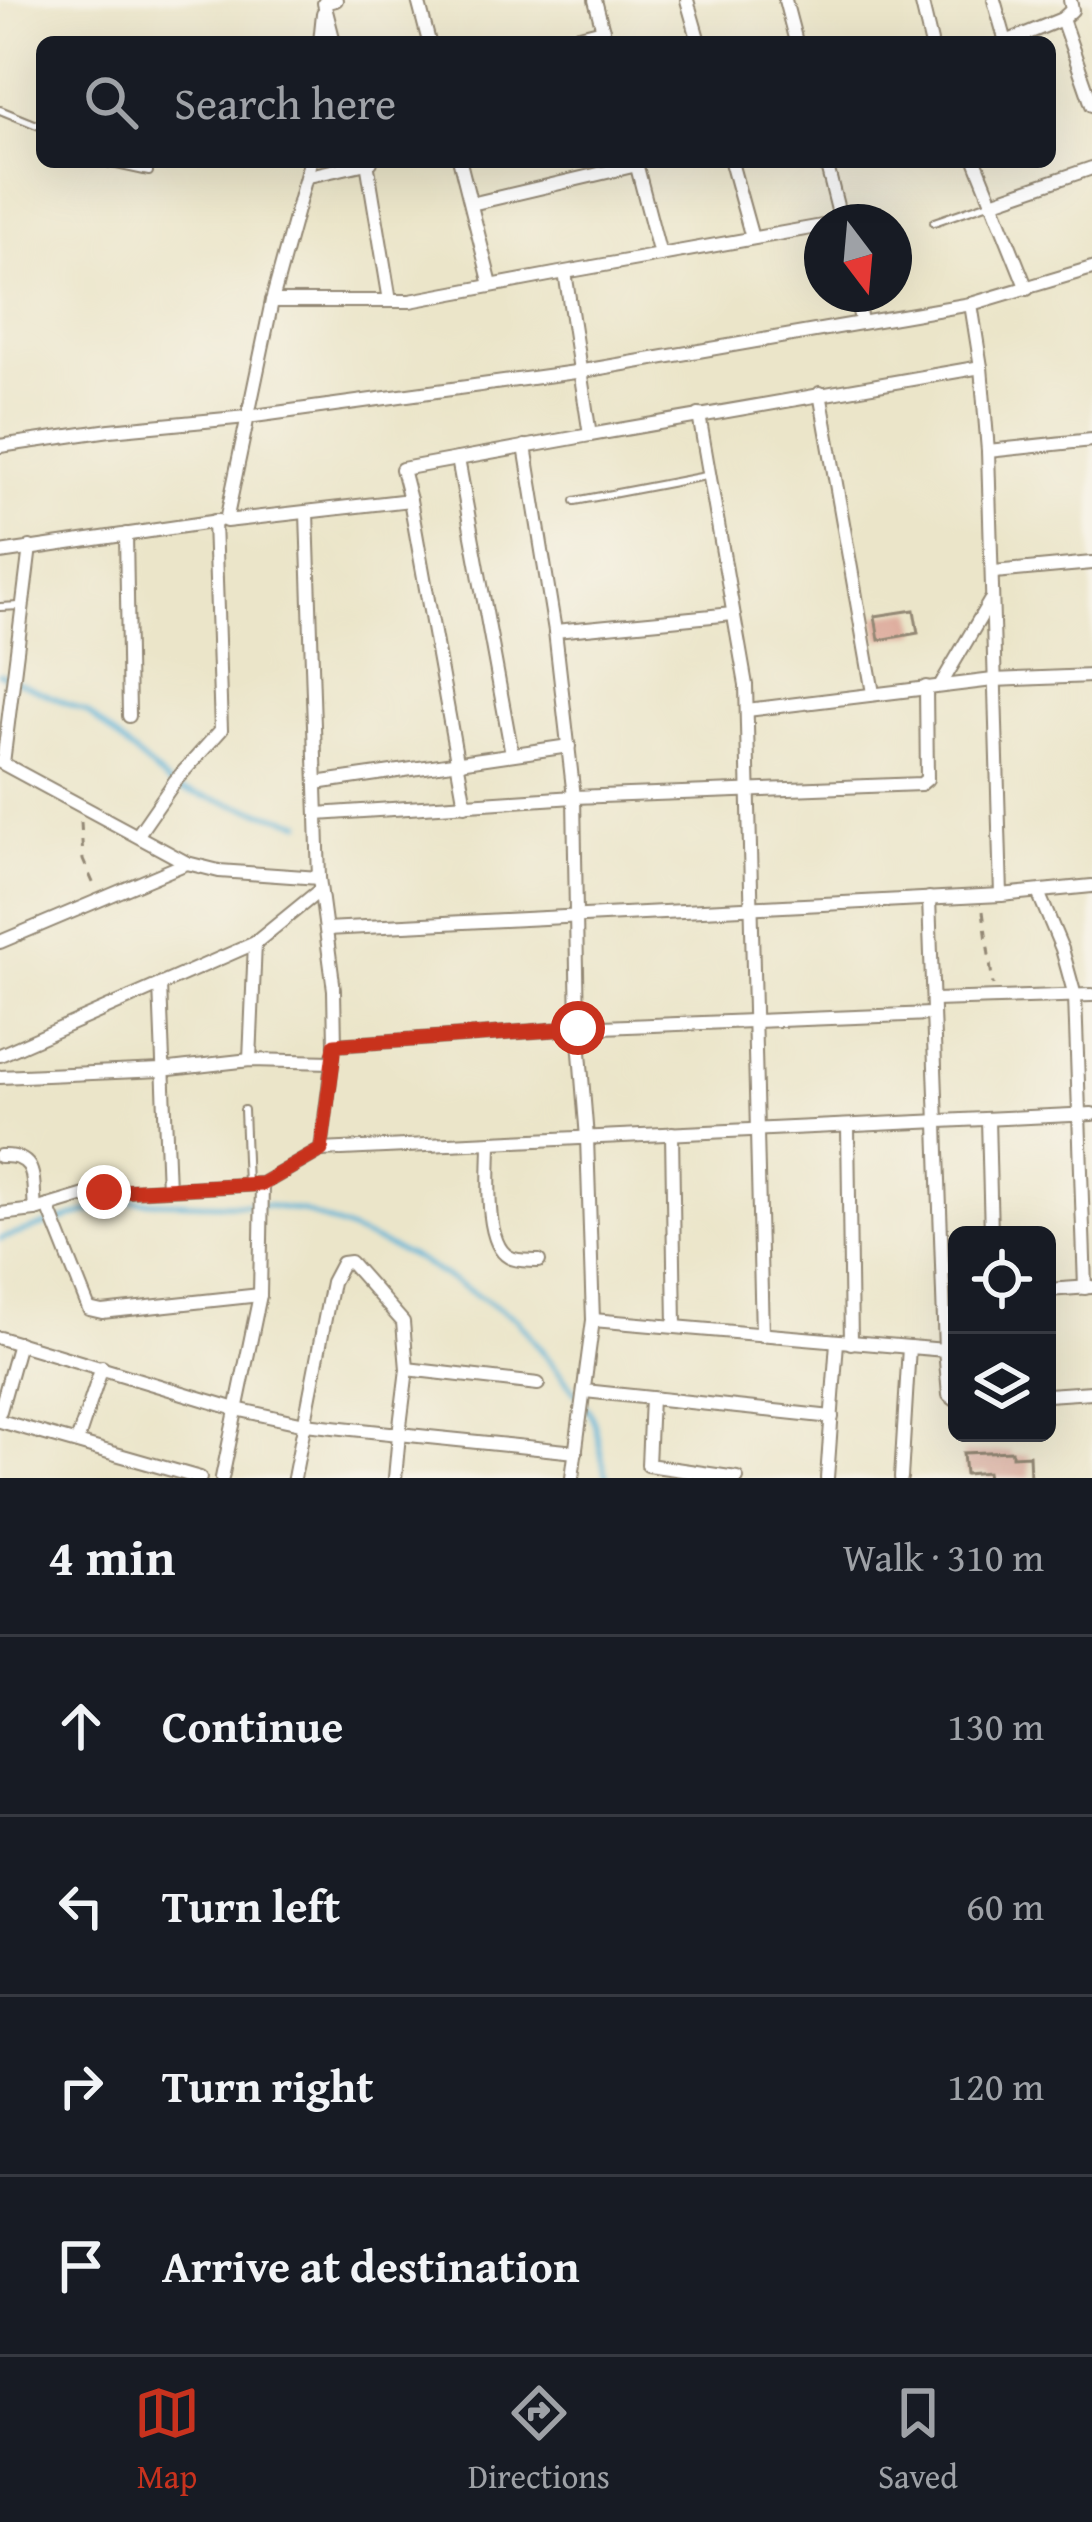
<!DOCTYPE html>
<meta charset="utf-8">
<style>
body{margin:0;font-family:"Gentium Book Plus",serif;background:#20242c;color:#f1f3f6}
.controls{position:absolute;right:36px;bottom:36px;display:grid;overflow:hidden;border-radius:18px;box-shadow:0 12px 48px #0002}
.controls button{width:108px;height:108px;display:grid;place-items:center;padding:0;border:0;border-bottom:3px solid #363941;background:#171b24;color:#f1f3f6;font:60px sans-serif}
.compass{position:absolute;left:804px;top:204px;width:108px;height:108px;border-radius:50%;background:#171b24;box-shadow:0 12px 48px #0002;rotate:164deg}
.stop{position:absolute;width:36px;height:36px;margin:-27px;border:9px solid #c8321e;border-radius:50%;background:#fff}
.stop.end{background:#c8321e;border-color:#fff;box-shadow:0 3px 12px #0008}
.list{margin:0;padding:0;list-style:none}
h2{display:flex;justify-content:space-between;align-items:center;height:156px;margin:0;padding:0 48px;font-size:51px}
h2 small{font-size:39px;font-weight:400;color:#9ea1a6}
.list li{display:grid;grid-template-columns:78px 1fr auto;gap:36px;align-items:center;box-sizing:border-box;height:180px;padding:0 48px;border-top:3px solid #363941}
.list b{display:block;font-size:45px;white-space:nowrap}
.list em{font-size:39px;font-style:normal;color:#9ea1a6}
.icon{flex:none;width:66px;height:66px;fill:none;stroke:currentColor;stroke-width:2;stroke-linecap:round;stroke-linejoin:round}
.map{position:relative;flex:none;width:1092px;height:1478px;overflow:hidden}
.search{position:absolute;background:#171b24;box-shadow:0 12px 48px #0002;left:36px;right:36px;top:36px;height:132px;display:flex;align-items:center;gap:30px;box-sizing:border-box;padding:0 42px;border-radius:18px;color:#9ea1a6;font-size:45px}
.sheet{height:876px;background:#171b24}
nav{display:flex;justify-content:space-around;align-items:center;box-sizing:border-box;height:168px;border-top:3px solid #363941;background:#171b24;font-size:33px;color:#9ea1a6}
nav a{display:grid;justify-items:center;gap:6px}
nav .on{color:#c8321e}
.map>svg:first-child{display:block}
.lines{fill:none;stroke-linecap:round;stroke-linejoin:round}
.stream{stroke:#5ab2d7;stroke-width:4.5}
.building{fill:#ddaa9b}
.service-casing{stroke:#938874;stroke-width:10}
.minor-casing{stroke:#938874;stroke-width:16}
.path{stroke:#938874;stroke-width:3;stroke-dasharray:9 9;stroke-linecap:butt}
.service{stroke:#fff;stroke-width:6}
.minor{stroke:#fff;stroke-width:12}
.route{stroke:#c8321e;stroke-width:15}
</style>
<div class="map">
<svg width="1092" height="1478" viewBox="0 0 1092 1478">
<rect width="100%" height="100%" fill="#f7f3e8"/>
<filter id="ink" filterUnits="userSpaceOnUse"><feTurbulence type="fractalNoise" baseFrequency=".00833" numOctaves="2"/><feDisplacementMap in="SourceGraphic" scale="24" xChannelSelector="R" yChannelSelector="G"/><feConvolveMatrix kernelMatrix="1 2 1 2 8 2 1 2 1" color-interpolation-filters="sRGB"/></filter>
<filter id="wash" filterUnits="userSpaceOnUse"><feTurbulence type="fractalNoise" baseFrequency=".004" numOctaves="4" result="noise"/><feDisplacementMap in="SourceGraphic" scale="48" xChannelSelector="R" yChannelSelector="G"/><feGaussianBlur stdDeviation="2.7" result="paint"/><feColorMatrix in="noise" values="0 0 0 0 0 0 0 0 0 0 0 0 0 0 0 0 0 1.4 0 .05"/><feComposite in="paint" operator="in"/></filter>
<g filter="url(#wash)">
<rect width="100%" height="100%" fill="#ebe5c9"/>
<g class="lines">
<g class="stream">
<path d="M 0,674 L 87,712 L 174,788 L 302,823"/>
<path d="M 0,1239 L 123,1201 L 264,1205 L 303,1211 L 411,1256 L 517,1319 L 578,1396"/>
<path d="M 585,1405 C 600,1423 598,1456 608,1478"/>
</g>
</g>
<g id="blocks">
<g class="building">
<path d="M 914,610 L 918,633 L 879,640 L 875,616 Z"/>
<path d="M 1012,1451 L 1012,1456 L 1029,1455 L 1030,1478 L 988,1478 L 987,1472 L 965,1474 L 963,1453 Z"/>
</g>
</g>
</g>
<g filter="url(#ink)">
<use href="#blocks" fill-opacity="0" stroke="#938874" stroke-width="3"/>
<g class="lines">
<g class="service-casing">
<g id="service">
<path d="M 0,110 L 42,127"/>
<path d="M 103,162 L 149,172"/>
<path d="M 934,222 L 992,202"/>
<path d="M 575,501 L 706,476"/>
<path d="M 0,607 L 20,606"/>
<path d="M 244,1110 L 247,1184"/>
</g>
</g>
<g class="minor-casing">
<g id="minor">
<path d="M 418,0 L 429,42"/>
<path d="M 595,0 L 606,42"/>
<path d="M 687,0 L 699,42"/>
<path d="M 785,0 L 796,42"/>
<path d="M 921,0 L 931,42"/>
<path d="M 994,0 L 1006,42"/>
<path d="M 1062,19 L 1072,10 L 1070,0"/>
<path d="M 320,42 L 323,13"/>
<path d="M 334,42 L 324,3 L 336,0"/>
<path d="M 556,42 L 603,30"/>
<path d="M 1006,42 L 1062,19 L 1092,105"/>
<path d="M 367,162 L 390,301"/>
<path d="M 460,162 L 491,285"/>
<path d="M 731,162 L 752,238"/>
<path d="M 826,162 L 841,222"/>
<path d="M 976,162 L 1027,289"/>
<path d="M 636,163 L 660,255"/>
<path d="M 309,176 L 371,162"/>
<path d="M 992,202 L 1092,168"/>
<path d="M 471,204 L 637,165"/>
<path d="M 565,272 L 410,301 L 272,301 L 226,521 L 410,500 L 402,469 L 590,435 L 565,272 L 822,226"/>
<path d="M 855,294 L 861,320"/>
<path d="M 272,301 L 310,162"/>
<path d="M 971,304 L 981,367 L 988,451 L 1001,895"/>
<path d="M 820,393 L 873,693"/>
<path d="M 699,415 L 746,685 L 762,1335"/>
<path d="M 590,435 L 981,367"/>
<path d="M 0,446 L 110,430 L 247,417 L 583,371 L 971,304 L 1092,268"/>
<path d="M 525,446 L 555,631 L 574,797 L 578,1028 L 587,1138 L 593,1320 L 572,1478"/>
<path d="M 988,451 L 1092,440"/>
<path d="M 458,459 L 512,754"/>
<path d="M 410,500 L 465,805"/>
<path d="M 307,513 L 319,878 L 334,990 L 335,1045 L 578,1028 L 931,1014"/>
<path d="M 126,534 L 129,716"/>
<path d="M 0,553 L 218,521"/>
<path d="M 994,572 L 1092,563"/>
<path d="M 555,631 L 733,614"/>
<path d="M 940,686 L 990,601"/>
<path d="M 747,710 L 993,680 L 1092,676"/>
<path d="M 0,762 L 187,863 L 219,871 L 319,878"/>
<path d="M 3,763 L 30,547"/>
<path d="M 316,783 L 569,746"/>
<path d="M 317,814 L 574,797 L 921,784 L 927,779 L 926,687"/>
<path d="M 139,833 L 175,781 L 221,730 L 214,521"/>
<path d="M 1038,892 L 1062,949 L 1075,996 L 1085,1288"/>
<path d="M 929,898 L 945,1350 L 949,1395 L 957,1401"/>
<path d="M 326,929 L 1001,895 L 1092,886"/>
<path d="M 0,942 L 187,863"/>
<path d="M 160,985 L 168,1189"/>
<path d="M 934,1000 L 1092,995"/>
<path d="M 0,1055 L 255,943 L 320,890"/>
<path d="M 250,1060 L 255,943"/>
<path d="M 0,1077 L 161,1070 L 250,1060 L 332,1062"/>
<path d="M 988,1119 L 991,1235"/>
<path d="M 848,1127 L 851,1343"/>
<path d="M 672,1133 L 675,1326"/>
<path d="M 490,1143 C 490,1169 483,1243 509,1257 C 518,1262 529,1260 539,1261"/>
<path d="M 321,1150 L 333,1056"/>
<path d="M 0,1156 C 39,1154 32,1179 35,1210"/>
<path d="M 48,1206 L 89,1309 L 102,1312 L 260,1295"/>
<path d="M 0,1214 L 35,1210 L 92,1193 L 262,1184"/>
<path d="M 1047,1290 L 1091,1287"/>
<path d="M 593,1320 L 945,1350"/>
<path d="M 0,1338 L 236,1409 L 305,1424 L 399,1434 L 395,1478"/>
<path d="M 538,1384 L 407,1369 L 399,1434 L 576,1452"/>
<path d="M 585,1391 L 832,1417"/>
<path d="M 1047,1395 L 1092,1392"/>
<path d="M 651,1398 L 648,1465 L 737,1478"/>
<path d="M 0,1411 L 19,1343"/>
<path d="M 0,1421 L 200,1478"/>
<path d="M 77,1442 L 102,1367"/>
<path d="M 222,1478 L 260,1295 L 262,1184 L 321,1150 L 1092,1114"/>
<path d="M 294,1478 L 332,1282 L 342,1263 L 350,1262 L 403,1322 L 407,1369"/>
<path d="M 827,1478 L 837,1342"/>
<path d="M 901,1478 L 909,1347"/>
</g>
</g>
<g class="path">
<path d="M 81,822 L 83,860 L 95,887"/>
<path d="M 983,911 L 993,985"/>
</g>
<use href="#service" class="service"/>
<use href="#minor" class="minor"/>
</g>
</g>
<g class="lines" filter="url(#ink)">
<path class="route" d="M 104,1192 L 262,1184 L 321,1150 L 335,1045 L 578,1028"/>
</g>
</svg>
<div class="controls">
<button><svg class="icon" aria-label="locate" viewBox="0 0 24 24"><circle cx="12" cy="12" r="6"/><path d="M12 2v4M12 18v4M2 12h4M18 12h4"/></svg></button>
<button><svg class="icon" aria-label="layers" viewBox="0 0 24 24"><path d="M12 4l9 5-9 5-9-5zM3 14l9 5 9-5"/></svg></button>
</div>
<svg class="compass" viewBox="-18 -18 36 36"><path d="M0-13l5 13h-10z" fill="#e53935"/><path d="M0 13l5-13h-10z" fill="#9ea1a6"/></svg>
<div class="stop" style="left:578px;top:1028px"></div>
<div class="stop end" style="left:104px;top:1192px"></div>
<div class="search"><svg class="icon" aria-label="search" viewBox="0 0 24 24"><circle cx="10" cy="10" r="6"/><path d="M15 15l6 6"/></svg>Search here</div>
</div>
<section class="sheet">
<h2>4 min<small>Walk · 310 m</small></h2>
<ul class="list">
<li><svg class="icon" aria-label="ahead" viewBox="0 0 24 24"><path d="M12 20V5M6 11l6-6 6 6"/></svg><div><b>Continue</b></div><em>130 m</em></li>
<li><svg class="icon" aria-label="left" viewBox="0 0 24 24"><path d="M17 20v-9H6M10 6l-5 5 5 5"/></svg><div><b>Turn left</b></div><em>60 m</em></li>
<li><svg class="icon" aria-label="right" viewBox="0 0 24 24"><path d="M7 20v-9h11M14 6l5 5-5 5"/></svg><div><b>Turn right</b></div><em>120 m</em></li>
<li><svg class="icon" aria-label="arrive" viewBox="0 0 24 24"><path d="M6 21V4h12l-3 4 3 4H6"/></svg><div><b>Arrive at destination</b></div></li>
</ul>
</section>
<nav>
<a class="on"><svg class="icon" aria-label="map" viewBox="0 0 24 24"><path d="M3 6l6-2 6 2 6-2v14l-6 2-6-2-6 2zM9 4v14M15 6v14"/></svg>Map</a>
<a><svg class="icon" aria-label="directions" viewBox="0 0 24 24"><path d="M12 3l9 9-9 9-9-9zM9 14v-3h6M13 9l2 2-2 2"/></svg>Directions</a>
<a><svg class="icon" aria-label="saved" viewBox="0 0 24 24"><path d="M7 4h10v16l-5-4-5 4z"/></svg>Saved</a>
</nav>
